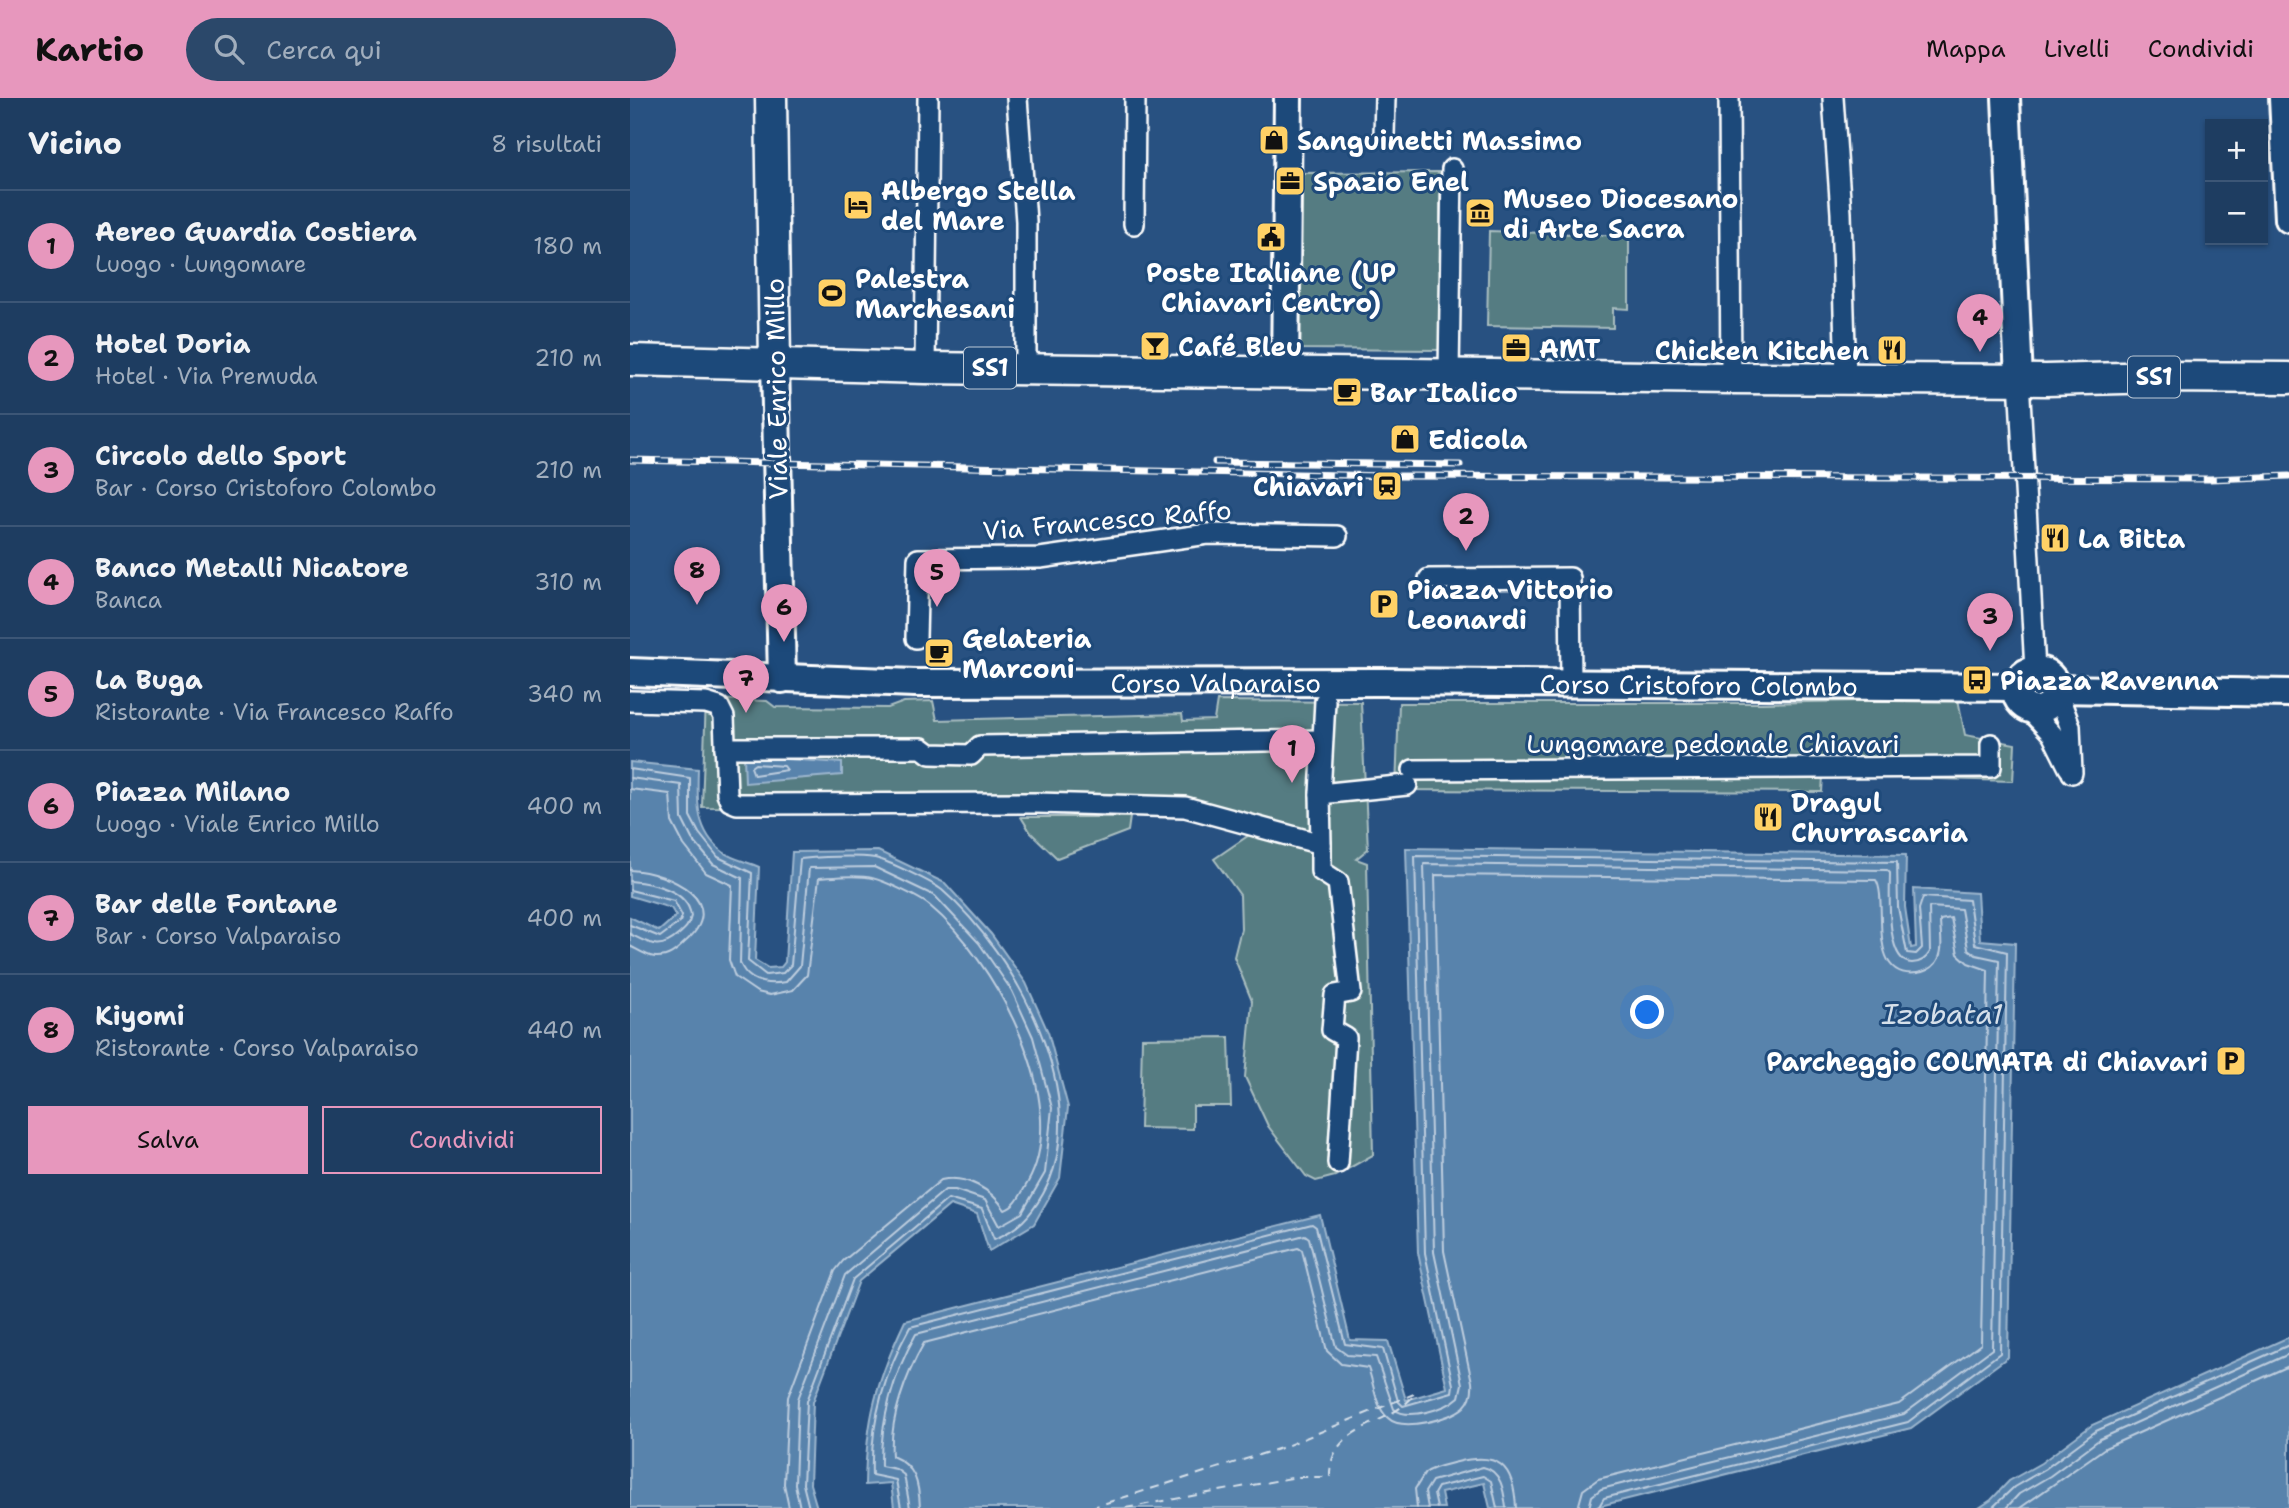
<!DOCTYPE html>
<html lang="it">
<meta charset="utf-8">
<style>
body{margin:0;font-family:"Shantell Sans",sans-serif;background:#2b486a;color:#f1f3f6}
.controls{position:absolute;right:21px;top:21px;display:grid;overflow:hidden;border-radius:0px;box-shadow:0 2px 5px #0004}
.controls button{width:63px;height:63px;display:grid;place-items:center;padding:0;border:0;border-bottom:2px solid #3c5676;background:#1e3d61;color:#f1f3f6;font:35px sans-serif}
.you{position:absolute;left:1018px;top:915px;width:24px;height:24px;margin:-18px;border:5px solid #fff;border-radius:50%;background:#1a73e8;box-shadow:0 0 0 10px #1a73e833}
.badge{display:grid;place-items:center;width:46px;height:46px;border-radius:50%;background:#e797bd;color:#111;font-size:23px;font-weight:700}
.pin{position:absolute;translate:-50% -58px;filter:drop-shadow(0 2px 4px #0008)}
.pin::after{content:'';position:absolute;top:37px;width:24px;height:21px;background:inherit;clip-path:polygon(0 0,100% 0,50% 100%)}
.list{margin:0;padding:0;list-style:none}
h2{display:flex;justify-content:space-between;align-items:center;height:91px;margin:0;padding:0 28px;font-size:30px}
h2 small{font-size:23px;font-weight:400;color:#a1aebd}
.list li{display:grid;grid-template-columns:46px 1fr auto;gap:21px;align-items:center;box-sizing:border-box;height:112px;padding:0 28px;border-top:2px solid #3c5676}
.list b{display:block;font-size:26px;white-space:nowrap}
.list p{margin:0;font-size:23px;white-space:nowrap;color:#a1aebd}
.list em{font-size:23px;font-style:normal;color:#a1aebd}
.actions{display:flex;gap:14px;padding:21px 28px}
.actions a{flex:1;padding:16px 0;border:2px solid #e797bd;border-radius:0px;text-align:center;font-size:24px;color:#e797bd}
.actions .main{background:#e797bd;color:#111}
.icon{flex:none;width:38px;height:38px;fill:none;stroke:currentColor;stroke-width:2;stroke-linecap:round;stroke-linejoin:round}
.map{position:relative;flex:none;width:1659px;height:1410px;overflow:hidden}
header{display:flex;align-items:center;gap:42px;box-sizing:border-box;height:98px;padding:0 35px;background:#e797bd;color:#111}
header strong{font-size:33px}
nav{display:flex;gap:38px;margin-inline-start:auto;font-size:24px}
.search{width:490px;height:63px;background:#2b486a;display:flex;align-items:center;gap:18px;box-sizing:border-box;padding:0 24px;border-radius:38px;color:#a1aebd;font-size:26px}
main{display:flex}
aside{flex:1;background:#1e3d61}
.map>svg:first-child{display:block}
.green{fill:#557c82;stroke:#aabec0;stroke-width:2}
.water{fill:#5983ac;stroke:#9bb5cd;stroke-width:2}
.lines{fill:none;stroke-linecap:round;stroke-linejoin:round}
.shore{stroke:#bdcdde;stroke-width:2}
.ferry{stroke:#d6e0ea;stroke-width:2;stroke-dasharray:9 7;stroke-linecap:butt}
.street-casing{stroke:#fff;stroke-width:24}
.secondary-casing{stroke:#fff;stroke-width:32}
.primary-casing{stroke:#fff;stroke-width:35}
.street{stroke:#1f4a7a;stroke-width:19}
.secondary{stroke:#1f4a7a;stroke-width:26}
.primary{stroke:#1f4a7a;stroke-width:30}
.rail-casing{stroke:#fff;stroke-width:7}
.rail{stroke:#1f4a7a;stroke-width:4.5;stroke-dasharray:13;stroke-linecap:butt}
.labels{text-anchor:middle;dominant-baseline:central;stroke-width:6;stroke-linejoin:round;paint-order:stroke}
.shield{fill:#1f4a7a;stroke:#bcc9d7;stroke-width:2}
.shield-label{font-size:24px;font-weight:bold;fill:#fff}
.poi-label{font-size:26px;font-weight:bold;fill:#fff;stroke:#1f4a7a;text-anchor:start}
.street-label{font-size:26px;fill:#fff;stroke:#1f4a7a}
.water-label{font-size:28px;font-style:italic;fill:#d6e0ea;stroke:#1f4a7a}
</style>
<header>
<strong>Kartio</strong>
<div class="search"><svg class="icon" aria-label="search" viewBox="0 0 24 24"><circle cx="10" cy="10" r="6"/><path d="M15 15l6 6"/></svg>Cerca qui</div>
<nav><a>Mappa</a><a>Livelli</a><a>Condividi</a></nav>
</header>
<main>
<aside>
<h2>Vicino<small>8 risultati</small></h2>
<ul class="list">
<li><span class="badge">1</span><div><b>Aereo Guardia Costiera</b><p>Luogo · Lungomare</p></div><em>180 m</em></li>
<li><span class="badge">2</span><div><b>Hotel Doria</b><p>Hotel · Via Premuda</p></div><em>210 m</em></li>
<li><span class="badge">3</span><div><b>Circolo dello Sport</b><p>Bar · Corso Cristoforo Colombo</p></div><em>210 m</em></li>
<li><span class="badge">4</span><div><b>Banco Metalli Nicatore</b><p>Banca</p></div><em>310 m</em></li>
<li><span class="badge">5</span><div><b>La Buga</b><p>Ristorante · Via Francesco Raffo</p></div><em>340 m</em></li>
<li><span class="badge">6</span><div><b>Piazza Milano</b><p>Luogo · Viale Enrico Millo</p></div><em>400 m</em></li>
<li><span class="badge">7</span><div><b>Bar delle Fontane</b><p>Bar · Corso Valparaiso</p></div><em>400 m</em></li>
<li><span class="badge">8</span><div><b>Kiyomi</b><p>Ristorante · Corso Valparaiso</p></div><em>440 m</em></li>
</ul>
<div class="actions"><a class="main">Salva</a><a>Condividi</a></div>
</aside>
<div class="map">
<svg width="1659" height="1410" viewBox="0 0 1659 1410">
<rect width="100%" height="100%" fill="#285181"/>
<filter id="ink" filterUnits="userSpaceOnUse"><feTurbulence type="fractalNoise" baseFrequency=".0143" numOctaves="2"/><feDisplacementMap in="SourceGraphic" scale="14" xChannelSelector="R" yChannelSelector="G"/><feConvolveMatrix kernelMatrix="1 2 1 2 8 2 1 2 1" color-interpolation-filters="sRGB"/></filter>
<g filter="url(#ink)">
<g class="green">
<path d="M 810,74 L 810,252 L 667,251 L 670,75 Z"/>
<path d="M 859,133 L 999,138 L 999,211 L 983,210 L 983,230 L 857,228 Z"/>
<path d="M 76,601 L 137,603 L 145,609 L 258,610 L 274,604 L 303,603 L 307,622 L 552,616 L 553,623 L 584,622 L 587,603 L 731,604 L 738,751 L 726,761 L 737,765 L 743,1057 L 705,1078 L 686,1083 L 676,1078 L 638,1028 L 615,979 L 622,903 L 604,859 L 611,831 L 610,797 L 584,761 L 622,735 L 547,710 L 72,709 Z"/>
<path d="M 1328,601 L 1335,637 L 1385,646 L 1383,683 L 1193,678 L 1192,694 L 766,692 L 769,605 L 1131,605 Z"/>
<path d="M 391,719 L 500,719 L 498,733 L 427,760 L 401,735 Z"/>
<path d="M 599,939 L 601,1008 L 563,1008 L 563,1031 L 510,1030 L 512,940 Z"/>
</g>
<g class="water">
<path d="M 114,658 L 212,665 L 212,677 L 115,685 Z"/>
<path d="M 0,664 L 68,671 C 67,702 65,733 93,754 C 102,761 118,764 129,769 L 125,862 L 138,870 L 151,869 L 155,864 L 162,754 L 248,753 L 315,785 L 361,836 L 396,885 L 418,934 L 438,1009 L 430,1080 L 404,1126 L 359,1153 L 347,1116 L 320,1107 L 229,1183 L 183,1304 L 180,1386 L 187,1410 L 0,1410 L 0,819 L 29,833 L 46,818 L 41,810 L 0,798 Z"/>
<path d="M 776,750 L 1276,757 L 1275,809 L 1281,850 L 1286,849 L 1284,791 L 1347,795 L 1350,842 L 1385,845 L 1378,1259 L 1281,1330 L 962,1410 L 860,1410 L 854,1385 L 811,1395 L 814,1410 L 264,1410 L 261,1385 L 235,1387 C 236,1321 247,1282 275,1223 L 690,1117 L 720,1242 L 758,1243 L 776,1302 L 817,1290 L 788,1155 Z"/>
<path d="M 1659,1239 L 1659,1410 L 1349,1410 L 1361,1402 L 1379,1383 L 1411,1365 L 1462,1327 Z"/>
</g>
<g class="lines">
<g class="shore">
<path d="M 125,666 L 154,668 L 157,672 L 124,677 L 121,669 Z"/>
<path d="M 0,671 L 60,680 L 60,718 L 69,735 L 88,759 L 122,775 L 118,863 L 136,877 L 153,875 L 161,867 L 170,761 C 193,759 222,757 245,760 C 258,763 302,784 312,792 C 385,855 466,1002 413,1096 C 401,1117 388,1132 364,1141 L 352,1111 L 318,1101 L 223,1181 L 177,1303 L 173,1386 L 179,1410"/>
<path d="M 0,680 L 51,687 L 52,721 L 62,741 L 83,766 L 112,780 L 110,865 C 118,885 138,887 156,884 L 170,868 L 179,770 L 244,769 L 305,798 L 349,845 L 382,893 L 403,939 L 422,1010 L 415,1075 L 392,1115 L 369,1128 L 355,1102 L 325,1092 L 315,1092 L 215,1177 L 168,1301 L 165,1386 L 170,1410"/>
<path d="M 0,691 L 40,696 L 42,724 L 54,747 L 76,775 L 102,787 L 99,862 L 105,879 L 127,894 L 140,897 L 163,892 L 177,877 L 189,780 C 204,779 227,776 242,780 C 255,783 291,800 300,808 C 363,860 443,1004 398,1084 C 391,1095 387,1108 375,1112 C 362,1092 336,1076 311,1082 L 213,1163 L 205,1173 L 158,1299 L 154,1386 L 159,1410"/>
<path d="M 0,772 C 39,774 103,804 54,845 C 46,853 38,860 25,859 C 16,858 8,852 0,848"/>
<path d="M 0,783 C 23,785 58,792 61,818 C 59,828 55,831 48,837 C 30,853 20,846 0,836"/>
<path d="M 0,792 L 44,803 L 52,818 L 50,824 L 30,839 L 0,827"/>
<path d="M 271,1410 L 266,1382 L 242,1377 C 240,1325 255,1274 280,1229 L 682,1126 L 686,1129 L 715,1246 L 753,1251 L 768,1303 L 773,1308 L 822,1294 L 823,1287 L 795,1155 L 785,758 L 1267,764 L 1268,809 L 1277,855 L 1286,856 L 1292,850 L 1289,811 L 1293,799 L 1339,802 L 1345,846 L 1377,854 L 1370,1255 L 1278,1324 L 974,1400 L 968,1410"/>
<path d="M 280,1410 L 274,1377 L 266,1371 L 251,1368 C 250,1323 264,1275 286,1236 L 675,1137 L 679,1140 L 706,1249 L 717,1257 L 746,1259 L 764,1311 C 778,1323 816,1311 829,1299 L 832,1286 L 804,1154 L 794,766 L 1257,772 L 1260,775 C 1260,794 1255,865 1282,865 C 1291,865 1296,861 1300,854 L 1299,809 L 1331,811 L 1338,851 L 1346,857 L 1369,862 L 1362,1251 L 1274,1316 L 971,1391 L 962,1398 L 959,1410"/>
<path d="M 290,1410 C 289,1385 286,1368 262,1358 C 259,1321 276,1277 294,1245 L 668,1150 L 672,1152 L 697,1253 L 711,1266 L 738,1270 C 744,1285 745,1309 758,1320 C 772,1334 821,1321 834,1309 C 841,1302 843,1294 842,1284 L 814,1153 L 805,777 L 1246,782 C 1259,802 1235,882 1287,875 C 1294,874 1301,871 1306,865 C 1315,853 1310,836 1310,822 L 1321,820 L 1328,856 L 1338,865 L 1358,872 L 1351,1246 L 1269,1306 L 968,1381 L 953,1392 L 948,1410"/>
<path d="M 787,1410 L 785,1391 L 795,1375 C 805,1368 816,1367 827,1364 C 868,1354 884,1366 886,1410"/>
<path d="M 798,1410 L 795,1394 L 802,1383 L 853,1369 C 872,1373 874,1394 876,1410"/>
<path d="M 807,1410 L 804,1396 L 808,1389 L 853,1378 L 861,1383 L 867,1410"/>
<path d="M 1362,1410 L 1384,1389 L 1415,1371 L 1466,1333 L 1659,1247"/>
<path d="M 1376,1410 L 1389,1396 L 1420,1378 L 1470,1341 L 1659,1256"/>
<path d="M 1390,1410 L 1475,1350 L 1659,1268"/>
</g>
<g class="ferry">
<path d="M 460,1410 L 651,1350 L 784,1296"/>
<path d="M 495,1410 L 667,1379 L 700,1379 C 699,1326 758,1330 784,1297"/>
</g>
<g class="street-casing">
<g id="street">
<path d="M 387,0 L 396,123 L 396,270"/>
<path d="M 1099,0 L 1101,280"/>
<path d="M 1203,0 L 1211,115 L 1216,281"/>
<path d="M 754,37 L 755,0"/>
<path d="M 504,126 L 505,0"/>
<path d="M 295,270 L 298,0"/>
<path d="M 819,276 L 822,71"/>
<path d="M 1389,281 L 1405,572"/>
<path d="M 799,481 L 940,480 L 941,586"/>
<path d="M 286,540 L 288,461 L 410,460 L 578,436 L 707,438"/>
<path d="M 1426,591 L 1440,628 L 1442,675"/>
<path d="M 0,603 L 76,605 L 89,609 L 94,619 L 97,696 L 100,703 L 107,706 L 406,705 L 555,709 L 691,746 L 690,696 L 777,687"/>
<path d="M 1399,611 L 1422,636 L 1439,670"/>
<path d="M 95,650 L 292,650 L 300,656 L 341,657 L 350,648 L 692,642"/>
<path d="M 783,672 L 1361,669 L 1361,646"/>
<path d="M 690,696 L 695,603"/>
<path d="M 691,746 L 691,773 L 708,784 L 721,894 L 705,897 L 702,932 L 716,940 L 708,1065"/>
</g>
</g>
<g class="secondary-casing">
<g id="secondary">
<path d="M 1376,0 L 1389,281"/>
<path d="M 1653,0 L 1659,121"/>
<path d="M 145,264 L 152,581"/>
<path d="M 655,273 L 658,0"/>
<circle cx="1406" cy="592" r="20"/>
<path id="s1" d="M 0,574 L 285,585 L 754,584 L 1386,589"/>
<path d="M 1426,591 L 1659,595"/>
</g>
</g>
<g class="primary-casing">
<g id="primary">
<path d="M 141,0 L 145,264"/>
<path d="M 0,262 L 295,270 L 1101,280 L 1416,282 L 1532,279 L 1659,280"/>
</g>
</g>
<use href="#street" class="street"/>
<use href="#secondary" class="secondary"/>
<use href="#primary" class="primary"/>
<g class="rail-casing">
<g id="rail">
<path d="M 0,362 L 759,378 L 1580,381 L 1659,378"/>
<path d="M 585,364 L 830,367"/>
</g>
</g>
<use href="#rail" class="rail"/>
</g>
</g>
<defs>
<g id="shop-square" transform="scale(1.575)"><rect x="-9" y="-9" width="18" height="18" rx="4" fill="#ffd166" stroke="#1f4a7a"/><path d="M-5-2.5h2.3a2.7 3.5 0 0 1 5.4 0H5L5.5 6h-11ZM-1.5-2.5h3a1.5 2.3 0 0 0-3 0Z" fill="#111"/></g>
<g id="office-square" transform="scale(1.575)"><rect x="-9" y="-9" width="18" height="18" rx="4" fill="#ffd166" stroke="#1f4a7a"/><path d="M-6-3h4V-5.5h4V-3h4V5H-6ZM-1-4.5V-3h2v-1.5ZM-6 0V1H6V0Z" fill="#111"/></g>
<g id="hotel-square" transform="scale(1.575)"><rect x="-9" y="-9" width="18" height="18" rx="4" fill="#ffd166" stroke="#1f4a7a"/><path d="M-6-4.5h1.5V1H6V5H4.5V3h-9V5H-6ZM-4 0a1.8 1.8 0 1 1 3.6 0ZM.5 0V-2.5h3Q6-2.5 6 0Z" fill="#111"/></g>
<g id="museum-square" transform="scale(1.575)"><rect x="-9" y="-9" width="18" height="18" rx="4" fill="#ffd166" stroke="#1f4a7a"/><path d="M0-6L6-3V-2H-6V-3ZM-5-1h2V3h-2ZM-1-1h2V3h-2ZM3-1h2V3H3ZM-6 4H6V6H-6Z" fill="#111"/></g>
<g id="civic-square" transform="scale(1.575)"><rect x="-9" y="-9" width="18" height="18" rx="4" fill="#ffd166" stroke="#1f4a7a"/><path d="M-.6-6.5H3V-4.5H.6V-3L4-1V1h2V6H-6V1h2V-1L-.6-3ZM-1.2 2.5V6h2.4V2.5Z" fill="#111"/></g>
<g id="stadium-square" transform="scale(1.575)"><rect x="-9" y="-9" width="18" height="18" rx="4" fill="#ffd166" stroke="#1f4a7a"/><path d="M0-5a6.5 5 0 1 0 0 10a6.5 5 0 1 0 0-10ZM-3.5-1.8h7v3.6h-7Z" fill="#111"/></g>
<g id="bar-square" transform="scale(1.575)"><rect x="-9" y="-9" width="18" height="18" rx="4" fill="#ffd166" stroke="#1f4a7a"/><path d="M-6-5H6L.8 .8V4.5H3.5V6h-7V4.5H-.8V.8Z" fill="#111"/></g>
<g id="restaurant-square" transform="scale(1.575)"><rect x="-9" y="-9" width="18" height="18" rx="4" fill="#ffd166" stroke="#1f4a7a"/><path d="M-5-6h1v4h1v-4h1v4h1v-4h1v5L-1.5 .5V6h-2V.5L-5-1ZM5-6V6H3V1.5H1.5Q1.5-4 5-6Z" fill="#111"/></g>
<g id="cafe-square" transform="scale(1.575)"><rect x="-9" y="-9" width="18" height="18" rx="4" fill="#ffd166" stroke="#1f4a7a"/><path d="M-5.5-4.5H6V0H3Q3 3.5 0 3.5H-2.5Q-5.5 3.5-5.5 0ZM3-3.2v2h1.7v-2ZM-6 4.5H4V6H-6Z" fill="#111"/></g>
<g id="station-square" transform="scale(1.575)"><rect x="-9" y="-9" width="18" height="18" rx="4" fill="#ffd166" stroke="#1f4a7a"/><path d="M-3-6H3Q5-6 5-4V2Q5 4 3 4L4.5 6H3L1.5 4h-3L-3 6H-4.5L-3 4Q-5 4-5 2V-4Q-5-6-3-6ZM-3.5-4v3h7v-3ZM-3.5 1v1.5H-2V1ZM2 1v1.5H3.5V1Z" fill="#111"/></g>
<g id="parking-square" transform="scale(1.575)"><rect x="-9" y="-9" width="18" height="18" rx="4" fill="#ffd166" stroke="#1f4a7a"/><path d="M-3.5-5.5H1a3.5 3.5 0 0 1 0 7H-1V5.5H-3.5ZM-1-3.4V-.6H.8a1.4 1.4 0 0 0 0-2.8Z" fill="#111"/></g>
<g id="bus-square" transform="scale(1.575)"><rect x="-9" y="-9" width="18" height="18" rx="4" fill="#ffd166" stroke="#1f4a7a"/><path d="M-5-6H5V4H4V6H2V4H-2V6H-4V4H-5ZM-3.5-4V0h7V-4ZM-3.5 1.2v1.5H-2V1.2ZM2 1.2v1.5H3.5V1.2Z" fill="#111"/></g>
</defs>
<g fill-rule="evenodd">
<use href="#shop-square" x="644" y="42"/>
<use href="#office-square" x="660" y="83"/>
<use href="#hotel-square" x="228" y="107"/>
<use href="#museum-square" x="850" y="115"/>
<use href="#civic-square" x="641" y="139"/>
<use href="#stadium-square" x="202" y="195"/>
<use href="#bar-square" x="525" y="248"/>
<use href="#office-square" x="886" y="250"/>
<use href="#restaurant-square" x="1262" y="252"/>
<use href="#cafe-square" x="717" y="294"/>
<use href="#shop-square" x="775" y="341"/>
<use href="#station-square" x="757" y="388"/>
<use href="#restaurant-square" x="1425" y="440"/>
<use href="#parking-square" x="754" y="506"/>
<use href="#cafe-square" x="309" y="555"/>
<use href="#bus-square" x="1347" y="582"/>
<use href="#restaurant-square" x="1138" y="719"/>
<use href="#parking-square" x="1601" y="963"/>
</g>
<g class="labels">
<g class="shield">
<rect x="334" y="249.5" width="52" height="41" rx="5"/>
<rect x="1498" y="258.5" width="52" height="41" rx="5"/>
</g>
<g class="shield-label">
<text x="360" y="270">SS1</text>
<text x="1524" y="279">SS1</text>
</g>
<g class="poi-label">
<text x="667" y="42">Sanguinetti Massimo</text>
<text x="683" y="83">Spazio Enel</text>
<text x="251" y="92">Albergo Stella<tspan x="251" dy="30">del Mare</tspan></text>
<text x="873" y="100">Museo Diocesano<tspan x="873" dy="30">di Arte Sacra</tspan></text>
<text x="641" y="174" text-anchor="middle">Poste Italiane (UP<tspan x="641" dy="30">Chiavari Centro)</tspan></text>
<text x="225" y="180">Palestra<tspan x="225" dy="30">Marchesani</tspan></text>
<text x="548" y="248">Café Bleu</text>
<text x="909" y="250">AMT</text>
<text x="1239" y="252" text-anchor="end">Chicken Kitchen</text>
<text x="740" y="294">Bar Italico</text>
<text x="798" y="341">Edicola</text>
<text x="734" y="388" text-anchor="end">Chiavari</text>
<text x="1448" y="440">La Bitta</text>
<text x="777" y="491">Piazza Vittorio<tspan x="777" dy="30">Leonardi</tspan></text>
<text x="332" y="540">Gelateria<tspan x="332" dy="30">Marconi</tspan></text>
<text x="1370" y="582">Piazza Ravenna</text>
<text x="1161" y="704">Dragul<tspan x="1161" dy="30">Churrascaria</tspan></text>
<text x="1578" y="963" text-anchor="end">Parcheggio COLMATA di Chiavari</text>
</g>
<g class="street-label">
<text transform="translate(146 291) rotate(-91)">Viale Enrico Millo</text>
<text transform="translate(477 422) rotate(-5)">Via Francesco Raffo</text>
<text stroke="none"><textPath href="#s1" startOffset="586">Corso Valparaiso</textPath></text>
<text stroke="none"><textPath href="#s1" startOffset="1069">Corso Cristoforo Colombo</textPath></text>
<text x="1083" y="645">Lungomare pedonale Chiavari</text>
</g>
<g class="water-label">
<text x="1312" y="916">Izobata1</text>
</g>
</g>
</svg>
<div class="controls">
<button>+</button>
<button>−</button>
</div>
<div class="you"></div>
<div class="pin badge" style="left:662px;top:685px">1</div>
<div class="pin badge" style="left:836px;top:453px">2</div>
<div class="pin badge" style="left:1360px;top:553px">3</div>
<div class="pin badge" style="left:1350px;top:254px">4</div>
<div class="pin badge" style="left:307px;top:509px">5</div>
<div class="pin badge" style="left:154px;top:544px">6</div>
<div class="pin badge" style="left:116px;top:615px">7</div>
<div class="pin badge" style="left:67px;top:507px">8</div>
</div>
</main>
